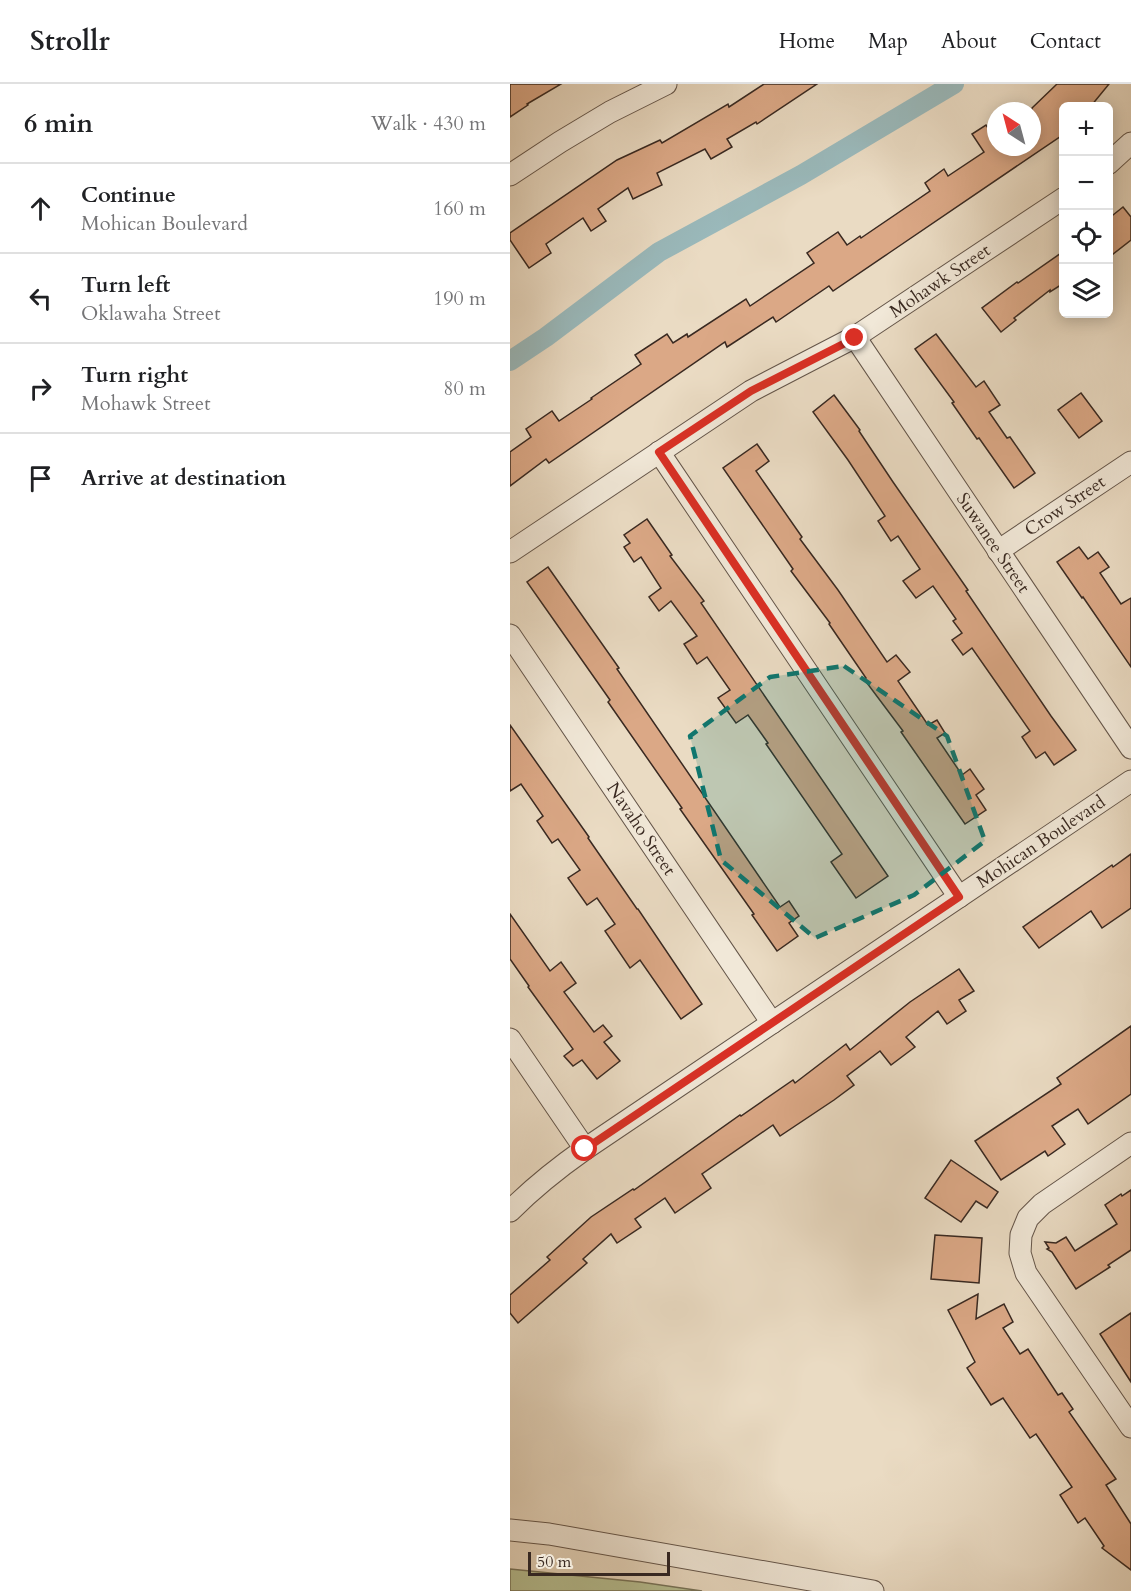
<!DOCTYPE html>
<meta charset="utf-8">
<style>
body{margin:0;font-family:Cardo,serif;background:#f2f2f2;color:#202124}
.controls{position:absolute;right:18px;top:18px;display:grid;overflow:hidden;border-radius:9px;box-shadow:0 3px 15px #0003}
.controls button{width:54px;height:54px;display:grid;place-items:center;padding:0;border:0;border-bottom:2px solid #e0e0e0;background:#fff;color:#202124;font:30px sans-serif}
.compass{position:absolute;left:477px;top:18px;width:54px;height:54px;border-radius:50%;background:#fff;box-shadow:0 3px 15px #0003;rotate:324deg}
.scale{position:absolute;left:18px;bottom:15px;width:142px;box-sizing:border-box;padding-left:6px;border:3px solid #392921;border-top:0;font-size:16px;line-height:21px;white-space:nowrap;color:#392921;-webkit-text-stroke:4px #f1e8d8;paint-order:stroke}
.stop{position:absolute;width:18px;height:18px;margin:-14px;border:4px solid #d93025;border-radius:50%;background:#fff}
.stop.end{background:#d93025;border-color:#fff;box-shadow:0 2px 6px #0008}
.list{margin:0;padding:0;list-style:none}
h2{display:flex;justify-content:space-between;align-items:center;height:78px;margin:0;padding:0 24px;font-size:26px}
h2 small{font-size:20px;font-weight:400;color:#757577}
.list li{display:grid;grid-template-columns:39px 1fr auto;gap:18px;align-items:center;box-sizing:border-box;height:90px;padding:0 24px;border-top:2px solid #e0e0e0}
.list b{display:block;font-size:22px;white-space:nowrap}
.list p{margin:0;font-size:20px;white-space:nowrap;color:#757577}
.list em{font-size:20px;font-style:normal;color:#757577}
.icon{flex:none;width:33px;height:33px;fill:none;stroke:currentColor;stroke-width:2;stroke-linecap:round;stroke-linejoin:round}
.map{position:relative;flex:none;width:621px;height:1507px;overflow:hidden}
header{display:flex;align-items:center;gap:36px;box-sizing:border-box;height:84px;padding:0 30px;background:#fff;border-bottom:2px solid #e0e0e0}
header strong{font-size:28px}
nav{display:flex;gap:33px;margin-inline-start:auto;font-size:21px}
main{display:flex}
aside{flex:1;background:#fff}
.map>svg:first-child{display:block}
.green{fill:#b7c093;stroke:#78745a;stroke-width:1.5}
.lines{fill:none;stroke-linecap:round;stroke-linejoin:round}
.canal{stroke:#9ab9bb;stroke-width:20}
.building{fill:#dba886;stroke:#392921;stroke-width:1.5}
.minor-casing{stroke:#65564a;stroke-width:23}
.minor{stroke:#f1e8d8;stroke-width:21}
.route{stroke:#d93025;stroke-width:8}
.marked{fill:#0f766e;fill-opacity:0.2;stroke:#0f766e;stroke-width:4.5;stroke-dasharray:12 8;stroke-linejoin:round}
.labels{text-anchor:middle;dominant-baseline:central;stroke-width:4.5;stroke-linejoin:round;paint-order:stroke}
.street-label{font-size:18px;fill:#392921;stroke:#f1e8d8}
</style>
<header>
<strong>Strollr</strong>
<nav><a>Home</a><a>Map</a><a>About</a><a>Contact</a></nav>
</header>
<main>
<aside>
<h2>6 min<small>Walk · 430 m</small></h2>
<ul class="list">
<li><svg class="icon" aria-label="ahead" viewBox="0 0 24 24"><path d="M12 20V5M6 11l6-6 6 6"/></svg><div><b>Continue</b><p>Mohican Boulevard</p></div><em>160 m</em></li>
<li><svg class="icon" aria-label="left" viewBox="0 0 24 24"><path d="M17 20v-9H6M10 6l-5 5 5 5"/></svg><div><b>Turn left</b><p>Oklawaha Street</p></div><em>190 m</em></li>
<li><svg class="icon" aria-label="right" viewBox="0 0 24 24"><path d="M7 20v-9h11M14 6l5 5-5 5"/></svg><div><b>Turn right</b><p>Mohawk Street</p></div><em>80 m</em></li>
<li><svg class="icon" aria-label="arrive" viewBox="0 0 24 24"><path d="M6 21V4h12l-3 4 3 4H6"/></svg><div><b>Arrive at destination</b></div></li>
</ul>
</aside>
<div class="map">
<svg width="621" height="1507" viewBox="0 0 621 1507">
<rect width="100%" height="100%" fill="#eadbc3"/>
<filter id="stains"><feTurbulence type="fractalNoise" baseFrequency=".00333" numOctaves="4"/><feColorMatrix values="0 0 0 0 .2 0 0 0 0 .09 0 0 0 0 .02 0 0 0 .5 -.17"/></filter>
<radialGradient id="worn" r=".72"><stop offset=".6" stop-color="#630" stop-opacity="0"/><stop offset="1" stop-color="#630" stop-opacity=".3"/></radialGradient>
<path class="green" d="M 0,1485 L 130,1498 L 192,1507 L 0,1507 Z"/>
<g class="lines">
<path class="canal" d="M 0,277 L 36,253 L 149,168 L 291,91 L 444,0"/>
</g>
<g class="building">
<path d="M 0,0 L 51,0 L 17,20 L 18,21 L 0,33 Z"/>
<path d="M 254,0 L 307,0 L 247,40 L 246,38 L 217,55 L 222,63 L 201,75 L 195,65 L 147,89 L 152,101 L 123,115 L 118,104 L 88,125 L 96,137 L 81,147 L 73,134 L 36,160 L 41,169 L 19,184 L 0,156 L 0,149 L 107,76 L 150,56 L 152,59 L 218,20 L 219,23 Z"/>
<path d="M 547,0 L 599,0 L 581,22 L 554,22 L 554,50 L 379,169 L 323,207 L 319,202 L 266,238 L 263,233 L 217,263 L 215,258 L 39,379 L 36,375 L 0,402 L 0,368 L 21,353 L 16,345 L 42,327 L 49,337 L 82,315 L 81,314 L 131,280 L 125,271 L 157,250 L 163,259 L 177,250 L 178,253 L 236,215 L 240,222 L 304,179 L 297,169 L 328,148 L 337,161 L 350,152 L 351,154 L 420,107 L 415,99 L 434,85 L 438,92 L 474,68 L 462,50 L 476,41 L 486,56 L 486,63 L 522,63 L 522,24 Z"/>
<path d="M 613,123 L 621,133 L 621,156 L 598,174 L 598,135 Z"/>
<path d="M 554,167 L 554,199 L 540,208 L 540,206 L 504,234 L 506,236 L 491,248 L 472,224 L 507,198 L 508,199 Z"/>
<path d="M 426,250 L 466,303 L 474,297 L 490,321 L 479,328 L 497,354 L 500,353 L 525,389 L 504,404 L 469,354 L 467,355 L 442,319 L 444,318 L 405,265 Z"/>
<path d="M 571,309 L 592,337 L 569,354 L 548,326 Z"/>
<path d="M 324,311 L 350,346 L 349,347 L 383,398 L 458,506 L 456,507 L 541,632 L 566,666 L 544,681 L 535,668 L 526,674 L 512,653 L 520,647 L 462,564 L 453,571 L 442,556 L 452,549 L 443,537 L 446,535 L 423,502 L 406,514 L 393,497 L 410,485 L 388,452 L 381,457 L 368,437 L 375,432 L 338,376 L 303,328 Z"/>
<path d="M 247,360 L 259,377 L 246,387 L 292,453 L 290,455 L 328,506 L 377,578 L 386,571 L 400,588 L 388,597 L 418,641 L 427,636 L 435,649 L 427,654 L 452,691 L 460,685 L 474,705 L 466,711 L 476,726 L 455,740 L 391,648 L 393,647 L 354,595 L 356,594 L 319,540 L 320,539 L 281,487 L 283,485 L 213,384 Z"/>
<path d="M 137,435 L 162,471 L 160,472 L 194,517 L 191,519 L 378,792 L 346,814 L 321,778 L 332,770 L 256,660 L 258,659 L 238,631 L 226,639 L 208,614 L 220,606 L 197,573 L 187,580 L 174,560 L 187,552 L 161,517 L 149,527 L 139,513 L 151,504 L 131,473 L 124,478 L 114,463 L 120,459 L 114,451 Z"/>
<path d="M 569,463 L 578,475 L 588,468 L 599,483 L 590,489 L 611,520 L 621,514 L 621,583 L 573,513 L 572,514 L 547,478 Z"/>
<path d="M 38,483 L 109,584 L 107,585 L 270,823 L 279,817 L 289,832 L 279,839 L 288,852 L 267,867 L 242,831 L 244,830 L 170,725 L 172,724 L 98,618 L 100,616 L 17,498 Z"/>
<path d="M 0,641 L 79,753 L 78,754 L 127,825 L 128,825 L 192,920 L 171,935 L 130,876 L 120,884 L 95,847 L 105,840 L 87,814 L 77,821 L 58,794 L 70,786 L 48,755 L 42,759 L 27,737 L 33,732 L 11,700 L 0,707 Z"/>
<path d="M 621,770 L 621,824 L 592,844 L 581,827 L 529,864 L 513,843 L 602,781 L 603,783 Z"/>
<path d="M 0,830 L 40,887 L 51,878 L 66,899 L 54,908 L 84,948 L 93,941 L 102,952 L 94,958 L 110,977 L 87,995 L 72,976 L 63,982 L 54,972 L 63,965 L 18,903 L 19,902 L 0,875 Z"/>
<path d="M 449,885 L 464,907 L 449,916 L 456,927 L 437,940 L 428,927 L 396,953 L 405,963 L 381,981 L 370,967 L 337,992 L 344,1001 L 324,1016 L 270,1052 L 263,1041 L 192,1090 L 201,1104 L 165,1129 L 155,1114 L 125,1135 L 131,1143 L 107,1159 L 101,1150 L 73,1175 L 77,1179 L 8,1239 L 0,1229 L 0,1211 L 40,1176 L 37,1173 L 81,1133 L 123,1105 L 124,1106 L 230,1031 L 231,1032 L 283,996 L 285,999 L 336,960 L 340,966 L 400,918 Z"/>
<path d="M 621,942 L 621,1010 L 578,1040 L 568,1025 L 542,1042 L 555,1060 L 538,1072 L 535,1067 L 491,1096 L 465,1057 L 551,1000 L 547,994 Z"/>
<path d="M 441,1076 L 488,1108 L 477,1124 L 466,1117 L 451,1138 L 415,1114 Z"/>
<path d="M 621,1106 L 621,1166 L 598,1181 L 600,1183 L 566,1205 L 542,1168 L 537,1165 L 539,1164 L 535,1158 L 546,1159 L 556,1153 L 565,1167 L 607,1140 L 595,1121 L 611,1110 L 612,1112 Z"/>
<path d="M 425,1151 L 472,1154 L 469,1199 L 421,1195 Z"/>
<path d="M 468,1210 L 466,1235 L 494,1220 L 503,1238 L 493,1244 L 510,1270 L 518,1265 L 548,1311 L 552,1309 L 563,1325 L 559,1328 L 606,1395 L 596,1401 L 621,1440 L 621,1486 L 592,1464 L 594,1462 L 575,1434 L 568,1439 L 550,1411 L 562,1403 L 526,1350 L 520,1354 L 493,1314 L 481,1321 L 457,1284 L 465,1278 L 438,1226 Z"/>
<path d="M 621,1229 L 621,1298 L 590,1250 Z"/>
</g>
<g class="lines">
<g class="minor-casing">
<g id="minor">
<path d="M 598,80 L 621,59"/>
<path d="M 0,91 L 50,58 L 100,28 L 156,0"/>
<path d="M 345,253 L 621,664"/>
<path d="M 149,368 L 449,813"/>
<path d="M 488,467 L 621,378"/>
<path d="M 0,468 L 241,307 L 345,253 L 554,114"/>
<path d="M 0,551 L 262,939"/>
<path d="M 0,955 L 75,1065"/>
<path d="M 621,1059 L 532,1120 L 518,1134 L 511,1151 L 510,1169 L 516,1189 L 621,1343"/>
<path d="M 0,1127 C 23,1104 48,1084 75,1065 L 621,697"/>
<path d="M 0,1446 L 39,1450 L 363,1507"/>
</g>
</g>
<use href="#minor" class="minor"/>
</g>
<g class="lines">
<path class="route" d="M 75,1065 L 449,813 L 149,368 L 241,307 L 345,254"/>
</g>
<path class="marked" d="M 334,582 L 437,652 L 475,757 L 404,811 L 305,854 L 211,776 L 180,652 L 260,593 Z"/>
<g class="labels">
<g class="street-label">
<text transform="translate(430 197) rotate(-34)">Mohawk Street</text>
<text transform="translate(555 422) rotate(-34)">Crow Street</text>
<text transform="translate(483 459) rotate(56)">Suwanee Street</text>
<text transform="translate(131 745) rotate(56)">Navaho Street</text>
<text transform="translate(531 758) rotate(-34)">Mohican Boulevard</text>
</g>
</g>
<rect width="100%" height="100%" filter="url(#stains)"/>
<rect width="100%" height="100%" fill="url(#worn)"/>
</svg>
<div class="controls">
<button>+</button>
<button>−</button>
<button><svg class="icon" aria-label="locate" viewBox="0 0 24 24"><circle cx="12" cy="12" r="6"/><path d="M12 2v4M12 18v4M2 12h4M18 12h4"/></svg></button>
<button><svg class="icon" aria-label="layers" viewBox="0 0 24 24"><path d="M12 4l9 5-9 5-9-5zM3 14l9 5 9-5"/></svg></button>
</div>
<svg class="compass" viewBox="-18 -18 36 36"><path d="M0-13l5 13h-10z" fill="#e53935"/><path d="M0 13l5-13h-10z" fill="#757577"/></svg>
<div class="scale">50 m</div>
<div class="stop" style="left:75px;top:1065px"></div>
<div class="stop end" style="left:345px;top:254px"></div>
</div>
</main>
